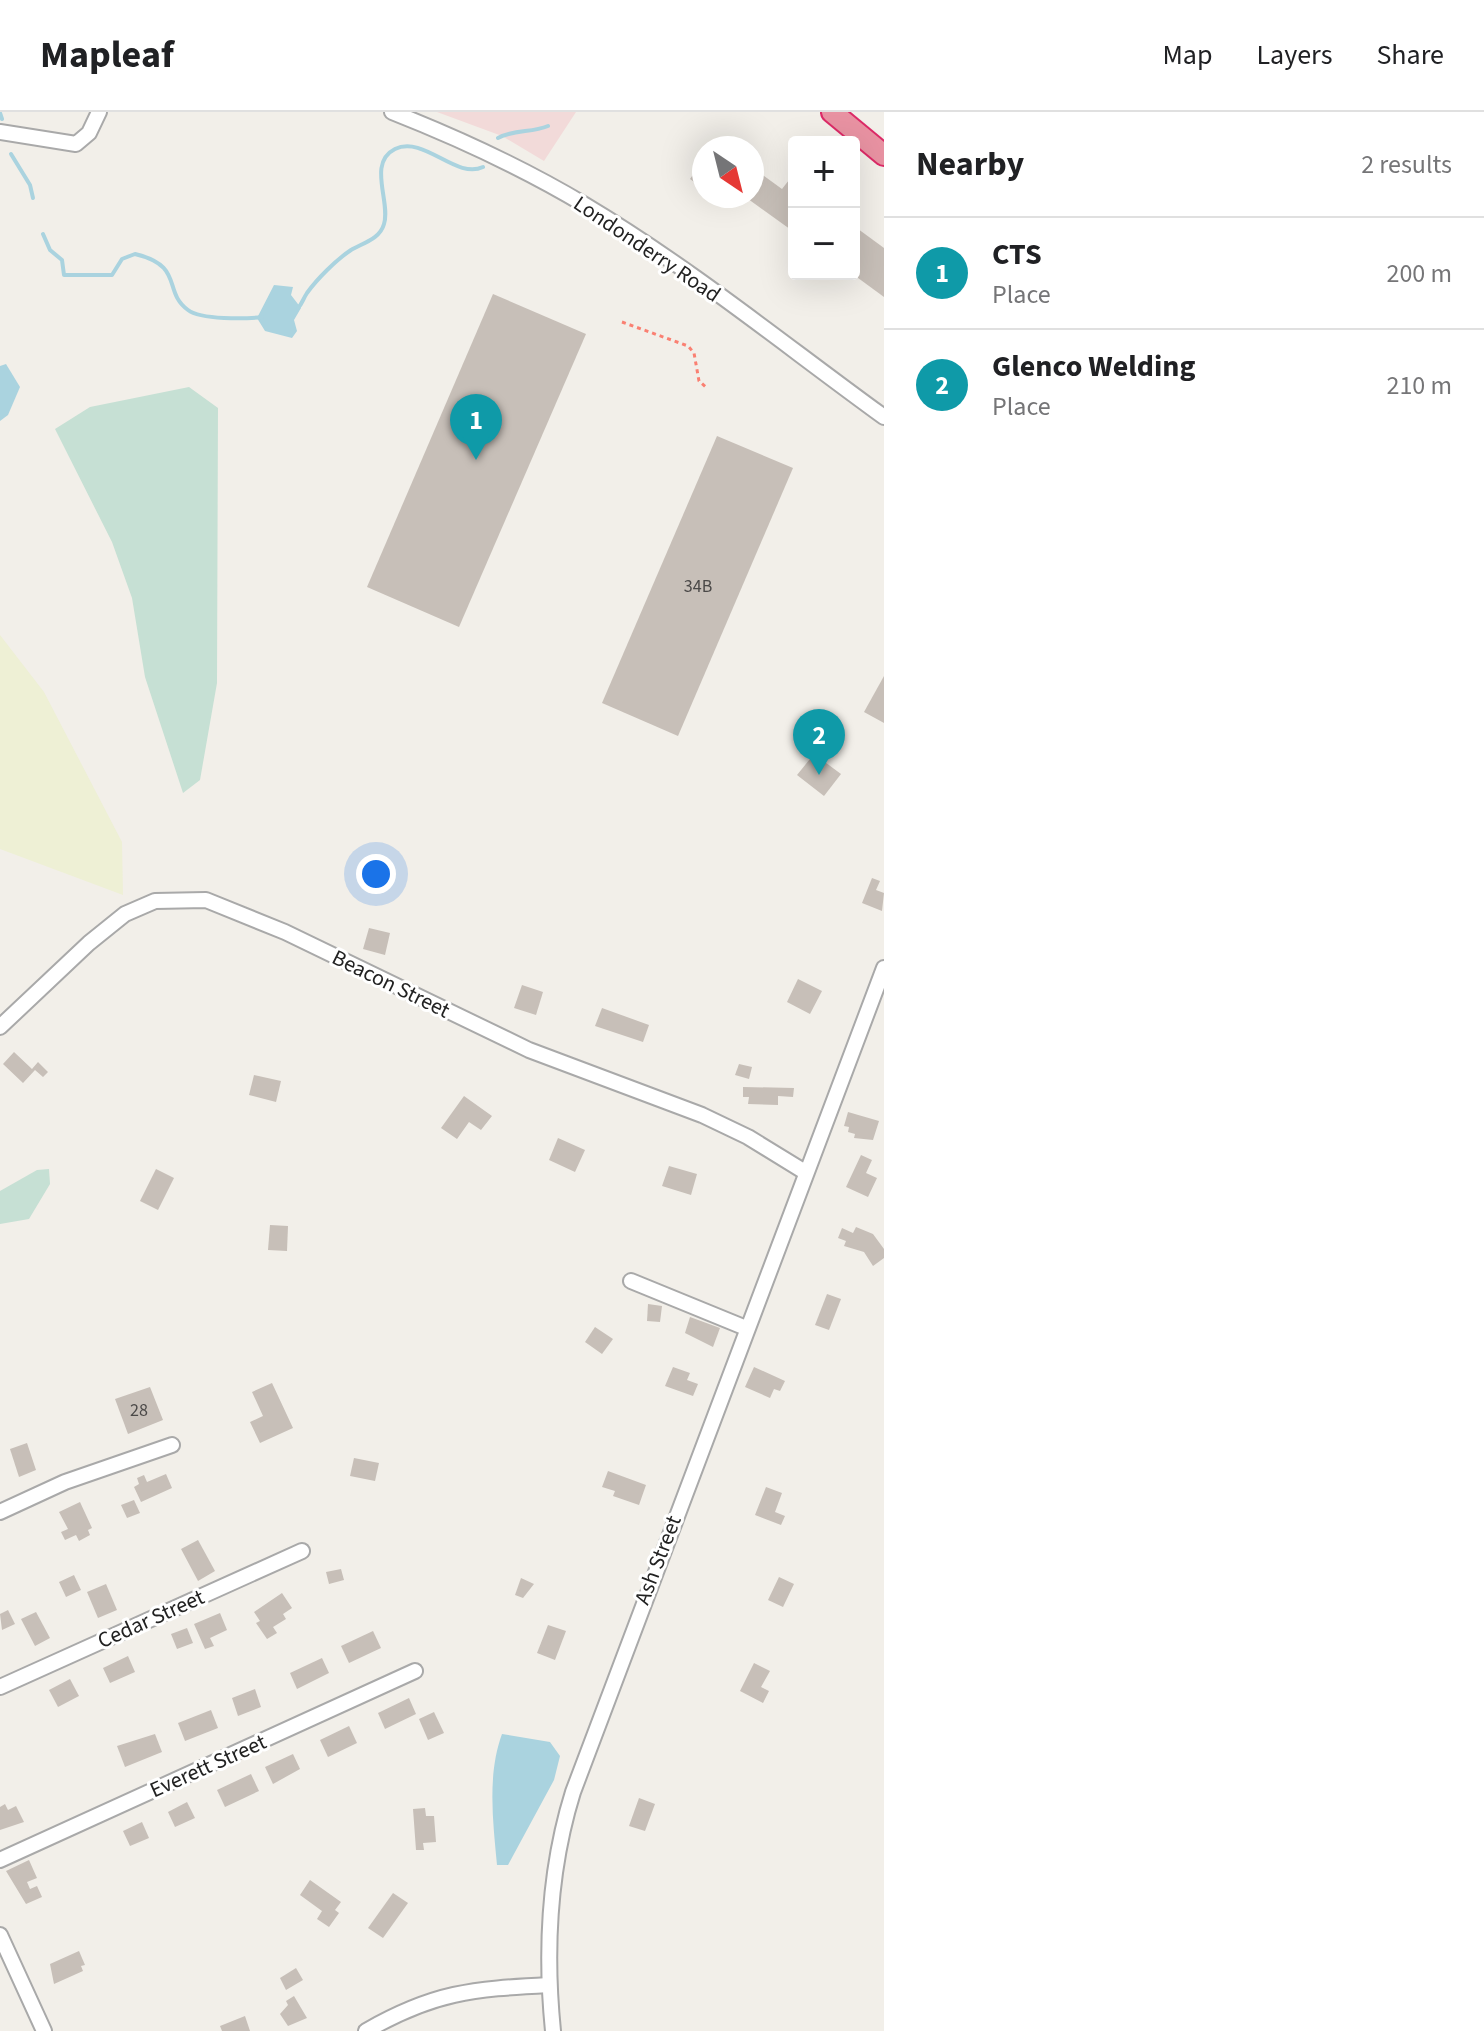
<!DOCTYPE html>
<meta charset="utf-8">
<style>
body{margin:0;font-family:"Source Sans 3",sans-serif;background:#f6f6f6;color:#202124}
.controls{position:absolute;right:24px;top:24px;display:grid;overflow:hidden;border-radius:8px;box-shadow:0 8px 32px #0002}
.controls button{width:72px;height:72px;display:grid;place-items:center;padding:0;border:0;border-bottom:2px solid #e0e0e0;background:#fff;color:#202124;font:40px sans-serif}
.compass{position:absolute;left:692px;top:24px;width:72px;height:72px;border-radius:50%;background:#fff;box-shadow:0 8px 32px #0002;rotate:145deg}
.you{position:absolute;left:376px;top:762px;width:28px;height:28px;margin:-20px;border:6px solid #fff;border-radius:50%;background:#1a73e8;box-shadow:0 0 0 12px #1a73e833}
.badge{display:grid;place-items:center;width:52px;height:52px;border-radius:50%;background:#b45309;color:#fff;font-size:26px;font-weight:700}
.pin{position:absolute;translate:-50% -66px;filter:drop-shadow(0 2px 4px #0008)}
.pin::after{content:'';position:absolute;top:42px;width:28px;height:24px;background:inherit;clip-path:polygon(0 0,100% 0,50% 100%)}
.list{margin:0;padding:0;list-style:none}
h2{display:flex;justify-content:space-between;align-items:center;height:104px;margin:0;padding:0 32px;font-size:34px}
h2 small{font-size:26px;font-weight:400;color:#757577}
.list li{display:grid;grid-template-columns:52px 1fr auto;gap:24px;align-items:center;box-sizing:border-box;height:112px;padding:0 32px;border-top:2px solid #e0e0e0}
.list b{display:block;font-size:30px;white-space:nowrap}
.list p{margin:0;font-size:26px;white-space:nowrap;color:#757577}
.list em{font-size:26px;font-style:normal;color:#757577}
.map{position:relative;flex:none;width:884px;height:1919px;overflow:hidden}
header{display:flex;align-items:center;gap:48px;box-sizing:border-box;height:112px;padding:0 40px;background:#fff;border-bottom:2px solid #e0e0e0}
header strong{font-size:38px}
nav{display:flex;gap:44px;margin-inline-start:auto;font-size:28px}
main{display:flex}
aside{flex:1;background:#fff}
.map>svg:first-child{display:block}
.commercial{fill:#f2dad9}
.farmland{fill:#eef0d5}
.wetland{fill:#c6e0d4}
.water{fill:#aad3df}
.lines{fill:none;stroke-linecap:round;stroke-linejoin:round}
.stream{stroke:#aad3df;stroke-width:4}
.building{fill:#c7bfb8}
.minor-casing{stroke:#a9a9a9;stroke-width:18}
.highway-casing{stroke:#dc2a67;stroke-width:24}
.path{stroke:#fa8072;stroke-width:3;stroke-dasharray:4 4;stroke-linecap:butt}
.minor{stroke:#fff;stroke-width:14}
.highway{stroke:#e892a2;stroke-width:20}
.labels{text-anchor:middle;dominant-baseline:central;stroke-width:6;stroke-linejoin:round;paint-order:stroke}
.number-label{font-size:18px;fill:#4b4948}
.street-label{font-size:22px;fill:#222;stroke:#fff}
</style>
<header>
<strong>Mapleaf</strong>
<nav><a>Map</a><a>Layers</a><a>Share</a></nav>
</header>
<main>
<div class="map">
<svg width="884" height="1919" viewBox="0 0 884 1919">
<rect width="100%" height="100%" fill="#f2efe9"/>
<path class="commercial" d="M 437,0 L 576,0 L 544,49 L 502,24 Z"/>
<path class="farmland" d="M 0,523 L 44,580 L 122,730 L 123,783 L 0,737 Z"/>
<g class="wetland">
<path d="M 189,275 L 218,296 L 217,571 L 200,668 L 183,681 L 145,565 L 132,486 L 112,430 L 55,317 L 90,295 Z"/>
<path d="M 49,1057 L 50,1072 L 29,1107 L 0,1112 L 0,1079 L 37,1058 Z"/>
</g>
<g class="water">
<path d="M 274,173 L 293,175 L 291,183 L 301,196 L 294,208 L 297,219 L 292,226 L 265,219 L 257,206 Z"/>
<path d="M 6,252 L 20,275 L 8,303 L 0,309 L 0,254 Z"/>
<path d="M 502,1622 L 550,1630 L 560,1644 L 554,1668 L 508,1753 L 497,1753 C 493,1710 487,1663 502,1622 Z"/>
</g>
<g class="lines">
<g class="stream">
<path d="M 0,1 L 2,7"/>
<path d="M 498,26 C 515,17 531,21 548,14"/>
<path d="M 11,42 L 30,73 L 33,86"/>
<path d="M 43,122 L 50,138 L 62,148 L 64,163 L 112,163 L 122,147 L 135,142 C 185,154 162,179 188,198 C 201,208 246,207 262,205"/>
<path d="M 298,196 C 302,192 303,187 307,181 C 317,167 336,148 351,138 C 363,131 380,127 384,112 C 391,90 367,51 395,37 C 424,23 456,68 483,55"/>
</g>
</g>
<g class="building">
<path d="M 704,47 L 704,77 L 690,67 Z"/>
<path d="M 756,58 L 782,77 L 789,68 L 794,71 L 794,120 L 744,84 L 752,84 L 752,63 Z"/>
<path d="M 854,114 L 884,136 L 884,185 L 854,163 Z"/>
<path d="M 493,182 L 586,222 L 459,515 L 367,475 Z"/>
<path d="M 717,324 L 793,356 L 678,624 L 602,591 Z"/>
<path d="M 884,564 L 884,611 L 864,600 Z"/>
<path d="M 814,642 L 841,662 L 824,684 L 797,663 Z"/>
<path d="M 872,766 L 880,769 L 876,778 L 884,781 L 882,799 L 862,791 Z"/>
<path d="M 369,816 L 390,821 L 385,843 L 363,837 Z"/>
<path d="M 798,867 L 822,879 L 810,902 L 787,890 Z"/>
<path d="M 522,873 L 543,880 L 536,903 L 514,896 Z"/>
<path d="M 602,896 L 649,913 L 643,930 L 595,914 Z"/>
<path d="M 14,940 L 32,957 L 38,950 L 48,960 L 43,965 L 35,958 L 23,971 L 3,952 Z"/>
<path d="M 739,952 L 752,955 L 749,967 L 735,963 Z"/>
<path d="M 254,963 L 281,969 L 276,990 L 249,983 Z"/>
<path d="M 743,975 L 794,976 L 793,985 L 778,984 L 778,993 L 748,992 L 749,985 L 743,985 Z"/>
<path d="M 464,984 L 492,1004 L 481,1018 L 469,1010 L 457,1027 L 441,1016 Z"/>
<path d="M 848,1000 L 879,1009 L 873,1028 L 854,1026 L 855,1022 L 848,1020 L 849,1015 L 844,1014 Z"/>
<path d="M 558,1026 L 585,1038 L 575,1060 L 549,1048 Z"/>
<path d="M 861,1043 L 872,1048 L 866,1061 L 877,1066 L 868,1085 L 846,1075 Z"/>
<path d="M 669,1054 L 697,1062 L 691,1083 L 662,1074 Z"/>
<path d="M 156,1057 L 174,1066 L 158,1098 L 140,1089 Z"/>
<path d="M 270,1113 L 288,1114 L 287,1139 L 268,1138 Z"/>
<path d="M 856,1115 L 873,1122 L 884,1137 L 884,1146 L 873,1154 L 864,1140 L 844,1134 L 846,1129 L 838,1126 L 842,1116 L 853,1121 Z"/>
<path d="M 827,1182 L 841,1187 L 829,1218 L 815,1213 Z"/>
<path d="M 648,1192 L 662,1194 L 660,1210 L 647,1209 Z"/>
<path d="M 690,1205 L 720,1216 L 713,1235 L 685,1221 Z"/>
<path d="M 595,1215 L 613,1227 L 602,1242 L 585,1230 Z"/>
<path d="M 673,1255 L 690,1261 L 687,1268 L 698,1272 L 693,1284 L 665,1274 Z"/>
<path d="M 754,1255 L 785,1269 L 780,1279 L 774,1277 L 770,1286 L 745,1275 Z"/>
<path d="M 272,1271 L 293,1316 L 260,1331 L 250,1310 L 263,1304 L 252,1280 Z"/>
<path d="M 150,1275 L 163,1308 L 128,1322 L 115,1287 Z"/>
<path d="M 27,1331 L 36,1358 L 19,1365 L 10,1337 Z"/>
<path d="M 354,1346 L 379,1351 L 375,1369 L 350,1364 Z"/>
<path d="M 608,1359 L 646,1373 L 639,1393 L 613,1384 L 615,1379 L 602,1375 Z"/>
<path d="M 166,1362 L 172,1376 L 141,1390 L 134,1375 L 139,1372 L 137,1366 L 144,1363 L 147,1370 Z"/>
<path d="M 766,1375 L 782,1381 L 775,1400 L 785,1404 L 781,1413 L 755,1403 Z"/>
<path d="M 134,1388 L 140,1401 L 127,1406 L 121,1393 Z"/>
<path d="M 80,1390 L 92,1416 L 88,1418 L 90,1423 L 79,1429 L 76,1423 L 65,1428 L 61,1420 L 68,1417 L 59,1400 Z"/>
<path d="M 198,1428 L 215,1459 L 198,1469 L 181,1437 Z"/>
<path d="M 341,1457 L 344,1468 L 329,1472 L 326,1460 Z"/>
<path d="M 74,1463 L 81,1478 L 66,1485 L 59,1470 Z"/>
<path d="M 779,1465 L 794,1472 L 783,1495 L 768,1488 Z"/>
<path d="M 521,1466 L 534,1472 L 523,1486 L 515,1483 Z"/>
<path d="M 106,1472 L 117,1498 L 98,1506 L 87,1480 Z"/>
<path d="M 282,1481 L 292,1496 L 283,1502 L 286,1507 L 273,1515 L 277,1521 L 267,1527 L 256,1511 L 260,1509 L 254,1500 Z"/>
<path d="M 8,1498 L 15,1512 L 2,1518 L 0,1502 Z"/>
<path d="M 36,1500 L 50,1526 L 35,1534 L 21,1507 Z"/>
<path d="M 220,1501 L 227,1518 L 210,1526 L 214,1534 L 205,1537 L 194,1512 Z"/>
<path d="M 548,1513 L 566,1519 L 555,1548 L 537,1541 Z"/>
<path d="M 187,1516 L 193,1531 L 177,1537 L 171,1522 Z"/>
<path d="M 373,1519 L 381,1536 L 349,1551 L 341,1534 Z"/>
<path d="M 128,1544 L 135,1560 L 110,1571 L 103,1556 Z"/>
<path d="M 322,1546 L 329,1561 L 297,1577 L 290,1561 Z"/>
<path d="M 754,1551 L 770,1559 L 761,1575 L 769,1579 L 763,1591 L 740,1579 Z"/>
<path d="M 70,1567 L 79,1584 L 58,1595 L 49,1578 Z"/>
<path d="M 255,1577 L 261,1595 L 238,1604 L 232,1586 Z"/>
<path d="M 409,1586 L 416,1602 L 385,1617 L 378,1601 Z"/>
<path d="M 211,1598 L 218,1616 L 185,1629 L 178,1611 Z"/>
<path d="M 434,1600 L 444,1621 L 428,1628 L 419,1607 Z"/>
<path d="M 349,1614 L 357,1631 L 328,1645 L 320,1628 Z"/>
<path d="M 155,1622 L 162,1640 L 125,1655 L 117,1634 Z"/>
<path d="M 293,1642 L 300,1657 L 273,1672 L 265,1655 Z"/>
<path d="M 251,1662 L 259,1679 L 225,1695 L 217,1678 Z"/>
<path d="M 639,1686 L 655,1692 L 645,1719 L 629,1714 Z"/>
<path d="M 187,1690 L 195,1706 L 175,1715 L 168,1700 Z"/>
<path d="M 5,1692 L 8,1698 L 16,1694 L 24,1710 L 0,1718 L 0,1695 Z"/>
<path d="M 425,1696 L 426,1704 L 434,1704 L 436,1730 L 423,1731 L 424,1738 L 416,1738 L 413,1697 Z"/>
<path d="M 142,1710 L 149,1726 L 130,1734 L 123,1719 Z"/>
<path d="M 29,1748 L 37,1766 L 27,1770 L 30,1777 L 37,1774 L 42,1785 L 26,1792 L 6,1759 Z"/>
<path d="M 310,1768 L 341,1790 L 335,1798 L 339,1801 L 329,1815 L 317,1807 L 322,1799 L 300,1783 Z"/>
<path d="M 393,1781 L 408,1791 L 383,1826 L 368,1816 Z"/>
<path d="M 79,1839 L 85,1853 L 81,1854 L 83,1859 L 54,1872 L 50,1852 Z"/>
<path d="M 296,1856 L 303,1868 L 286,1878 L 280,1866 Z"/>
<path d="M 294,1884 L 307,1906 L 288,1914 L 280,1902 L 288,1893 L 286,1889 Z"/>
<path d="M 245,1904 L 250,1919 L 222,1919 L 220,1914 Z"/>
</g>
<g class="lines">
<g class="minor-casing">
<g id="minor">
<path d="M 392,0 C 458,26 523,56 585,93 C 689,155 786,234 884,305"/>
<path d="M 0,20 L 76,32 L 89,21 L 99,0"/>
<path d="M 0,915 L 89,831 L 125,802 L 155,789 L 206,788 L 285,820 L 529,938 L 702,1003 L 748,1025 L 805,1060"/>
<path d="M 631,1169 L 746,1216"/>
<path d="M 0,1400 L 65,1370 L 172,1333"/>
<path d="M 0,1575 L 302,1439"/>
<path d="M 0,1748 L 415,1559"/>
<path d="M 0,1823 L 44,1919"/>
<path d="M 366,1919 C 434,1880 472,1877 549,1873"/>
<path d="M 553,1919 C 545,1839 549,1757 573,1680 L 884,856"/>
</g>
</g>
<g class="highway-casing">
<path id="highway" d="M 832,0 L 884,43"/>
</g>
<path class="path" d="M 622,210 L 688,234 L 694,241 L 699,269 L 708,277"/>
<use href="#minor" class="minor"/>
<use href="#highway" class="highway"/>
</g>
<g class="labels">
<g class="number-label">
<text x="698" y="474">34B</text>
<text x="139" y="1298">28</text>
</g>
<g class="street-label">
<text transform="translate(647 137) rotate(34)">Londonderry Road</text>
<text transform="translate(391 872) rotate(26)">Beacon Street</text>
<text transform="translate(658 1448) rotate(-69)">Ash Street</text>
<text transform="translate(151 1507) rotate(-24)">Cedar Street</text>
<text transform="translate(208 1654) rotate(-24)">Everett Street</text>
</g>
</g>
</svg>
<div class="controls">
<button>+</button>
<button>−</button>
</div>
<svg class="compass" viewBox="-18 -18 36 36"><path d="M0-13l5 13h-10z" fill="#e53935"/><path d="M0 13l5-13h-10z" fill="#757577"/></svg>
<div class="you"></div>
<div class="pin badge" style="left:476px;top:348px;background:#0f9aa8">1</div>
<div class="pin badge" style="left:819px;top:663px;background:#0f9aa8">2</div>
</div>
<aside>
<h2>Nearby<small>2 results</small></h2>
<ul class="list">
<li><span class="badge" style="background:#0f9aa8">1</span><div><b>CTS</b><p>Place</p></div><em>200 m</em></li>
<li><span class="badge" style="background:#0f9aa8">2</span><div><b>Glenco Welding</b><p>Place</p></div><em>210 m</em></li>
</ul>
</aside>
</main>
